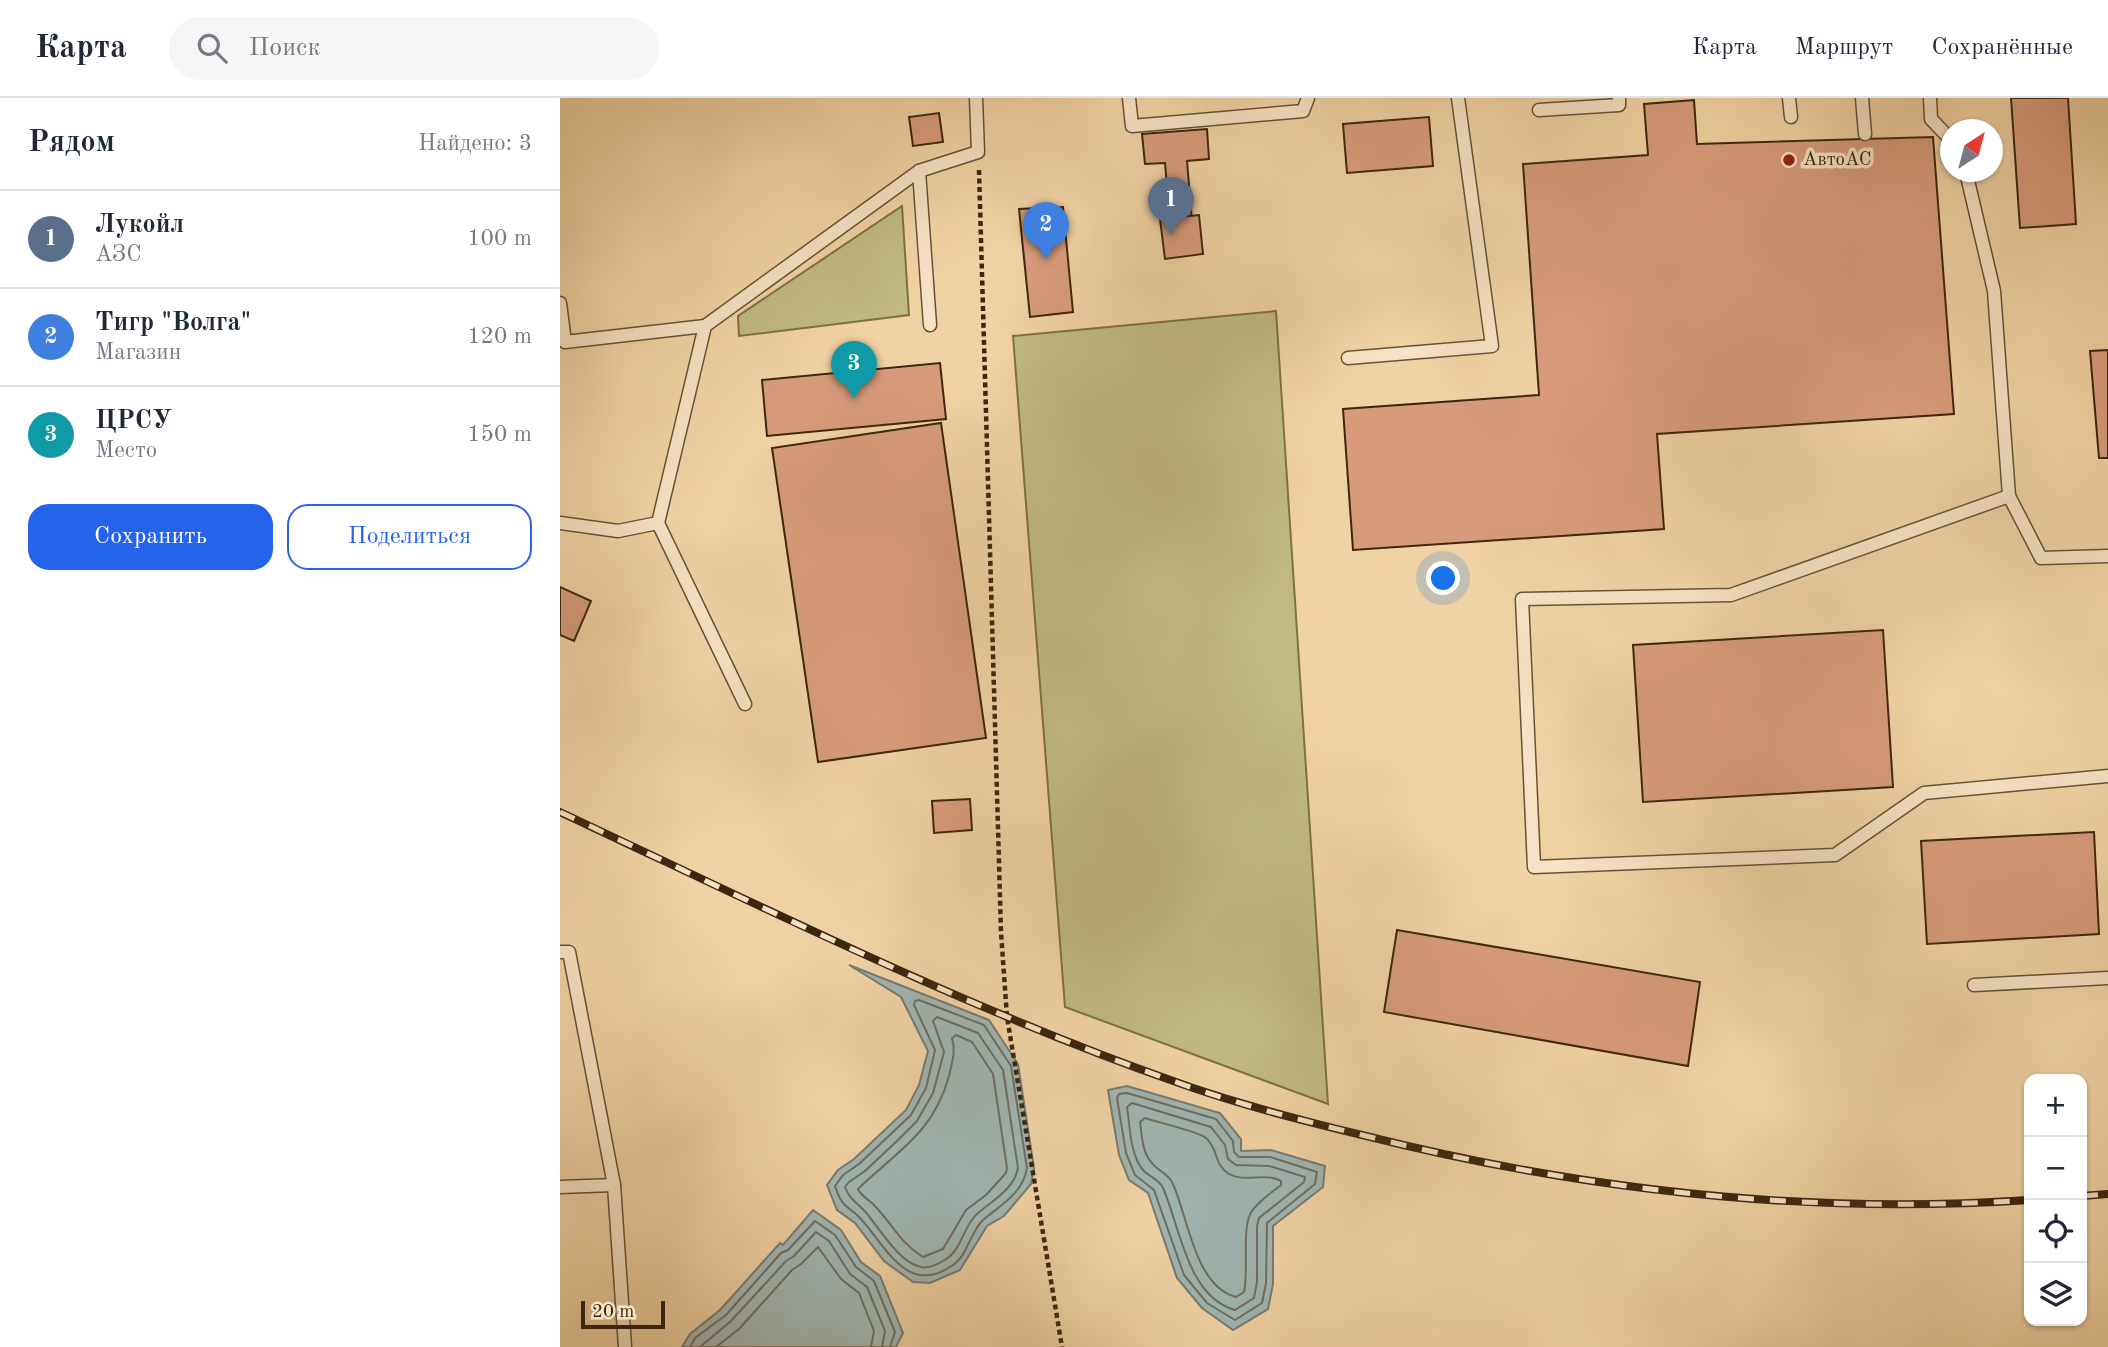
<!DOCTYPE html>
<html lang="ru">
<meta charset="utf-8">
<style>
body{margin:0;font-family:"Old Standard TT",serif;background:#f6f6f7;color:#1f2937}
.controls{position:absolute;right:21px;bottom:21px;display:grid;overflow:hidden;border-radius:14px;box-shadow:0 2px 5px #0004}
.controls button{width:63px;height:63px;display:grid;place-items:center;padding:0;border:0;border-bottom:2px solid #e0e1e3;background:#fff;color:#1f2937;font:35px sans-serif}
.compass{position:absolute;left:1380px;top:21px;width:63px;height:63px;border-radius:50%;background:#fff;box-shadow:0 2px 5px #0004;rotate:36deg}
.scale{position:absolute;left:21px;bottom:18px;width:84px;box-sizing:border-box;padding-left:7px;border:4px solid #3c270e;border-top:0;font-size:19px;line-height:24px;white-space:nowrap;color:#3c270e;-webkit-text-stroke:5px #f6e2c4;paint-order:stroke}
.you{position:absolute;left:884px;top:481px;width:24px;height:24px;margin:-18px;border:5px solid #fff;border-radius:50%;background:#1a73e8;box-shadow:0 0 0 10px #1a73e833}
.badge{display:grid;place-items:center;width:46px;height:46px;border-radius:50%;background:#2563eb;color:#fff;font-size:23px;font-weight:700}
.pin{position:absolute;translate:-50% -58px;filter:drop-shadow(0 2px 4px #0008)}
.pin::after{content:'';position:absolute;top:37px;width:24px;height:21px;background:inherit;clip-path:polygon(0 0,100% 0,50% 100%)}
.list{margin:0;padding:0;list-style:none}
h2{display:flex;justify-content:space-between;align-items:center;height:91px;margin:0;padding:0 28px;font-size:30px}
h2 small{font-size:23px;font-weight:400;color:#747a83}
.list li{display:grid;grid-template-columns:46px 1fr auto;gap:21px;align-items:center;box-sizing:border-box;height:98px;padding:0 28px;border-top:2px solid #e0e1e3}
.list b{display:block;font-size:26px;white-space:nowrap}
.list p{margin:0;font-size:23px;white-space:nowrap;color:#747a83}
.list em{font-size:23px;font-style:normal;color:#747a83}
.actions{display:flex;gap:14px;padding:21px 28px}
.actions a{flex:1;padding:16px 0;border:2px solid #2563eb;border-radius:21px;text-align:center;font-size:24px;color:#2563eb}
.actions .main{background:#2563eb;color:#fff}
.icon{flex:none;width:38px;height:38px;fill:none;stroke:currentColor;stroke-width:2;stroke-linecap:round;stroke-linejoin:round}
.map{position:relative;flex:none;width:1548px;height:1249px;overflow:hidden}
header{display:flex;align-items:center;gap:42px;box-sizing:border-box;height:98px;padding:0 35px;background:#fff;border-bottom:2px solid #e0e1e3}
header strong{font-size:33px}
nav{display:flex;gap:38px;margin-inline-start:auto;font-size:24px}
.search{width:490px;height:63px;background:#f6f6f7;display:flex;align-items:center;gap:18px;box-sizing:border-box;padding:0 24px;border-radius:38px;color:#747a83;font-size:26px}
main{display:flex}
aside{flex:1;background:#fff}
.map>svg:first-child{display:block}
.green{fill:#c0ba82;stroke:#7e7048;stroke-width:2}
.water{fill:#a0b5b2;stroke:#787c70;stroke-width:2}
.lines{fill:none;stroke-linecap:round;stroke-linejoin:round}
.shore{stroke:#6e6e60;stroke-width:2}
.building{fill:#d79b7b;stroke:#3c270e;stroke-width:2}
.lane-casing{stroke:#695234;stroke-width:15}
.path{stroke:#3c270e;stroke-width:4.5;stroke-dasharray:5 3.5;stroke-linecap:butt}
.lane{stroke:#f6e2c4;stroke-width:12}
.rail-casing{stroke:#3c270e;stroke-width:8}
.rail{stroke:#f6e2c4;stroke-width:5;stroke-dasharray:16;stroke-linecap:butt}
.poi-dot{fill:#8f2418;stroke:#f6e2c4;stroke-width:2.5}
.labels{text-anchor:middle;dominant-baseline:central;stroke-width:7;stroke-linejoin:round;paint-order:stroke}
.poi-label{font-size:19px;fill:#3c270e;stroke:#f6e2c4;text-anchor:start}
</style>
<header>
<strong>Карта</strong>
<div class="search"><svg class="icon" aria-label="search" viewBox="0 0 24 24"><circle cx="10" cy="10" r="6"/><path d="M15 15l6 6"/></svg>Поиск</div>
<nav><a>Карта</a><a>Маршрут</a><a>Сохранённые</a></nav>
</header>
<main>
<aside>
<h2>Рядом<small>Найдено: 3</small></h2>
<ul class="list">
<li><span class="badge" style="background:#5c6f8a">1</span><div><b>Лукойл</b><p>АЗС</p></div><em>100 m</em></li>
<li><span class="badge" style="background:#3f7fe0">2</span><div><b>Тигр &quot;Волга&quot;</b><p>Магазин</p></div><em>120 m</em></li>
<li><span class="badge" style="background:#0f9aa8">3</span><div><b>ЦРСУ</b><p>Место</p></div><em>150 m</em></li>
</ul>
<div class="actions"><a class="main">Сохранить</a><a>Поделиться</a></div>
</aside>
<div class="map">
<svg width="1548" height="1249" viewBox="0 0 1548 1249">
<rect width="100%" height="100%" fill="#f1d2a4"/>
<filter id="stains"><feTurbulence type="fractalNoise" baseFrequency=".00286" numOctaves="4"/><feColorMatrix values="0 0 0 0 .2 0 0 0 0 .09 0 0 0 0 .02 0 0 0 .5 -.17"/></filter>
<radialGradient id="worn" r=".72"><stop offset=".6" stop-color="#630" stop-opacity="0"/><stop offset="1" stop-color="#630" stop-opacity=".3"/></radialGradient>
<g class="green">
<path d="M 342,108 L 349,217 L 179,238 L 178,218 Z"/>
<path d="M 716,213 L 768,1006 L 505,909 L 453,238 Z"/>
</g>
<g class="water">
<path d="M 289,867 L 429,922 L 458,966 L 474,1070 L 471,1086 L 444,1118 L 427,1128 L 400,1172 L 370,1185 L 353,1184 L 324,1163 L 295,1125 L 277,1112 L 267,1087 L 278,1072 L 294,1061 L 346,1012 L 359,987 L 368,953 L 341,899 Z"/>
<path d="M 567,988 L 660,1015 L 681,1041 L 681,1053 L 711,1052 L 765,1068 L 763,1089 L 713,1128 L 713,1186 L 708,1211 L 673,1232 L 642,1210 L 617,1180 L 588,1095 L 569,1082 L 559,1057 L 548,992 Z"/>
<path d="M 253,1112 L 281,1132 L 301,1164 L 320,1178 L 343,1235 L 336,1249 L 122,1249 L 130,1236 L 160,1212 L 220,1145 L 223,1147 Z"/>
</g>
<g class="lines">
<g class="shore">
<path d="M 359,902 L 424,927 L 451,968 L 467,1070 C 463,1095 441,1107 423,1122 C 410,1134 408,1157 393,1167 C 348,1199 327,1150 301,1121 C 287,1106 283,1112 275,1088 L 283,1077 L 299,1066 L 351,1017 L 366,990 L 375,952 L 354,907 L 355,903 Z"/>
<path d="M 377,919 L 418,935 L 443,972 L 458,1070 C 454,1092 431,1103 416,1117 C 404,1128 401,1152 386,1161 C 380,1165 369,1171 361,1169 C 340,1165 321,1133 308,1117 C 300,1106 290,1103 285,1089 L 289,1084 L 305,1073 L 337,1043 L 357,1023 L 373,995 L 384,954 L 373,923 Z"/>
<path d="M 396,937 L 412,944 L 433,976 L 447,1070 L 446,1075 L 426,1097 L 406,1112 L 383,1151 L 363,1159 C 339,1144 332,1125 313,1106 C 308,1101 301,1098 298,1091 C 337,1053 373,1036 389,978 C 392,964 396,954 392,940 Z"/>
<path d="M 567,995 L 656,1021 L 673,1043 L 674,1054 L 679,1059 L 710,1059 L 757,1074 L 755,1086 L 707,1125 L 706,1185 L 702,1205 L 675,1222 L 647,1205 L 624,1177 L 594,1092 L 575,1077 L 566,1055 L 557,1000 L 559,996 Z"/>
<path d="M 572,1005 L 651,1029 L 665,1047 L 668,1061 L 676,1067 L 709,1068 L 745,1079 L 744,1084 L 699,1120 L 697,1128 L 697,1184 L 694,1200 L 675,1212 C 627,1199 620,1128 603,1090 C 599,1081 589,1079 583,1072 C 570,1057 570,1028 567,1009 Z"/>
<path d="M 585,1020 C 596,1024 640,1034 646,1040 C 658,1050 654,1067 669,1076 C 685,1085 705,1074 721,1083 L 721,1087 C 711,1095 699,1103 692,1113 C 681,1128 689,1173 684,1194 L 676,1199 C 634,1188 628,1117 612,1084 C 607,1075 598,1073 592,1065 C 582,1055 582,1037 580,1024 Z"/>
<path d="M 130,1249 L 135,1240 L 166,1217 L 221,1155 L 228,1152 L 255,1123 L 275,1137 L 296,1169 L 314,1183 L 335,1234 L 330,1249"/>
<path d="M 140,1249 L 171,1223 L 226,1163 L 234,1158 L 256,1134 L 269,1143 L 290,1176 L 307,1189 L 325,1233 L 322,1249"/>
<path d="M 156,1249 L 179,1231 L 232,1172 L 241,1166 L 258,1149 L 281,1181 L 299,1195 L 314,1233 L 311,1249"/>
</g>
</g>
<g class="building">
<path d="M 1451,0 L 1508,0 L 1516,126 L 1460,130 Z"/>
<path d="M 1134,2 L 1137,46 L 1373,39 L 1394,316 L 1097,336 L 1104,431 L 793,452 L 783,311 L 979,297 L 963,66 L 1088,57 L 1084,6 Z"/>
<path d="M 379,15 L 383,44 L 353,48 L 349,19 Z"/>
<path d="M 869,19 L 873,68 L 787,75 L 783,26 Z"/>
<path d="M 647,31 L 649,61 L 627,63 L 632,123 L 610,125 L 605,65 L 585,66 L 582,36 Z"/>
<path d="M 503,109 L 513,214 L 470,219 L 459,111 Z"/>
<path d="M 639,117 L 643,156 L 605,161 L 600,121 Z"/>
<path d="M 1548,252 L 1548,360 L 1539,360 L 1530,253 Z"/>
<path d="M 380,265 L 386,321 L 207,338 L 202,282 Z"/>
<path d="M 381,325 L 426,640 L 258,664 L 212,350 Z"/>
<path d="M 0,489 L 31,503 L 14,543 L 0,537 Z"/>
<path d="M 1323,532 L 1333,689 L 1083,704 L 1073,547 Z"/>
<path d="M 410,701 L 412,732 L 374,735 L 372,703 Z"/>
<path d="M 1534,734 L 1539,836 L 1367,846 L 1361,743 Z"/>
<path d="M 837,832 L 1140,884 L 1128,968 L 824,914 Z"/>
</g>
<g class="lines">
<g class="lane-casing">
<g id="lane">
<path d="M 569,0 L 572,28 L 743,13 L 748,0"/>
<path d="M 1229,0 L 1231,19"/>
<path d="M 1302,0 L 1305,36"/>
<path d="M 1370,0 L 1371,21 L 1391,42"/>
<path d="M 979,12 L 1059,7 L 1059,0"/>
<path d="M 359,73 L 370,227"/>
<path d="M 1406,74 L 1434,193 L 1449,398 L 1171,497 L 962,501 L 974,769 L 1275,757 L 1364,695 L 1548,678"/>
<path d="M 0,205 L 5,244 L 145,228"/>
<path d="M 788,260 L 932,248 L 898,0"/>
<path d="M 1449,398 L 1481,460 L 1548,458"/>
<path d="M 0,425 L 58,433 L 98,425"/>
<path d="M 185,606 L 98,425 L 145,228 L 359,73 L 418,54 L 416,0"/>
<path d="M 0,854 L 9,854 L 54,1087 L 65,1249"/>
<path d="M 1414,887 L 1548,880"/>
<path d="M 0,1089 L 54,1087"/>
</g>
</g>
<path class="path" d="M 419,72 L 441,834 L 447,919 L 502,1249"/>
<use href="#lane" class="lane"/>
<g class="rail-casing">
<g id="rail">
<path d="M 0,714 C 203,809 405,910 616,984 C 677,1006 740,1022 802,1037 C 1021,1092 1244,1117 1469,1102"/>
<path d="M 1522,1098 L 1548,1096"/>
</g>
</g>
<use href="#rail" class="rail"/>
</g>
<circle class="poi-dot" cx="1229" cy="62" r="7"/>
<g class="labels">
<g class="poi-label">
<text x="1243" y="62">АвтоАС</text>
</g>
</g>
<rect width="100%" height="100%" filter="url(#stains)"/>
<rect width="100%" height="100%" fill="url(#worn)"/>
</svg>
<div class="controls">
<button>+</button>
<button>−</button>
<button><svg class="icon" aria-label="locate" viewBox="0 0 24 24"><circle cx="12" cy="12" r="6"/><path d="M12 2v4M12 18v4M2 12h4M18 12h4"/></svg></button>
<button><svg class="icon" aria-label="layers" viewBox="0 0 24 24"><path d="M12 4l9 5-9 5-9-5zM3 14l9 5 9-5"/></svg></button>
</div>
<svg class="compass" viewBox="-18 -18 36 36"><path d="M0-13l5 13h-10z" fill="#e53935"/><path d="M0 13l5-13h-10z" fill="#747a83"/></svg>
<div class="scale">20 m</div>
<div class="you"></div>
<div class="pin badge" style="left:611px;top:137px;background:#5c6f8a">1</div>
<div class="pin badge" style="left:486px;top:162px;background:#3f7fe0">2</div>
<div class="pin badge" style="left:294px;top:301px;background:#0f9aa8">3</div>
</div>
</main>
